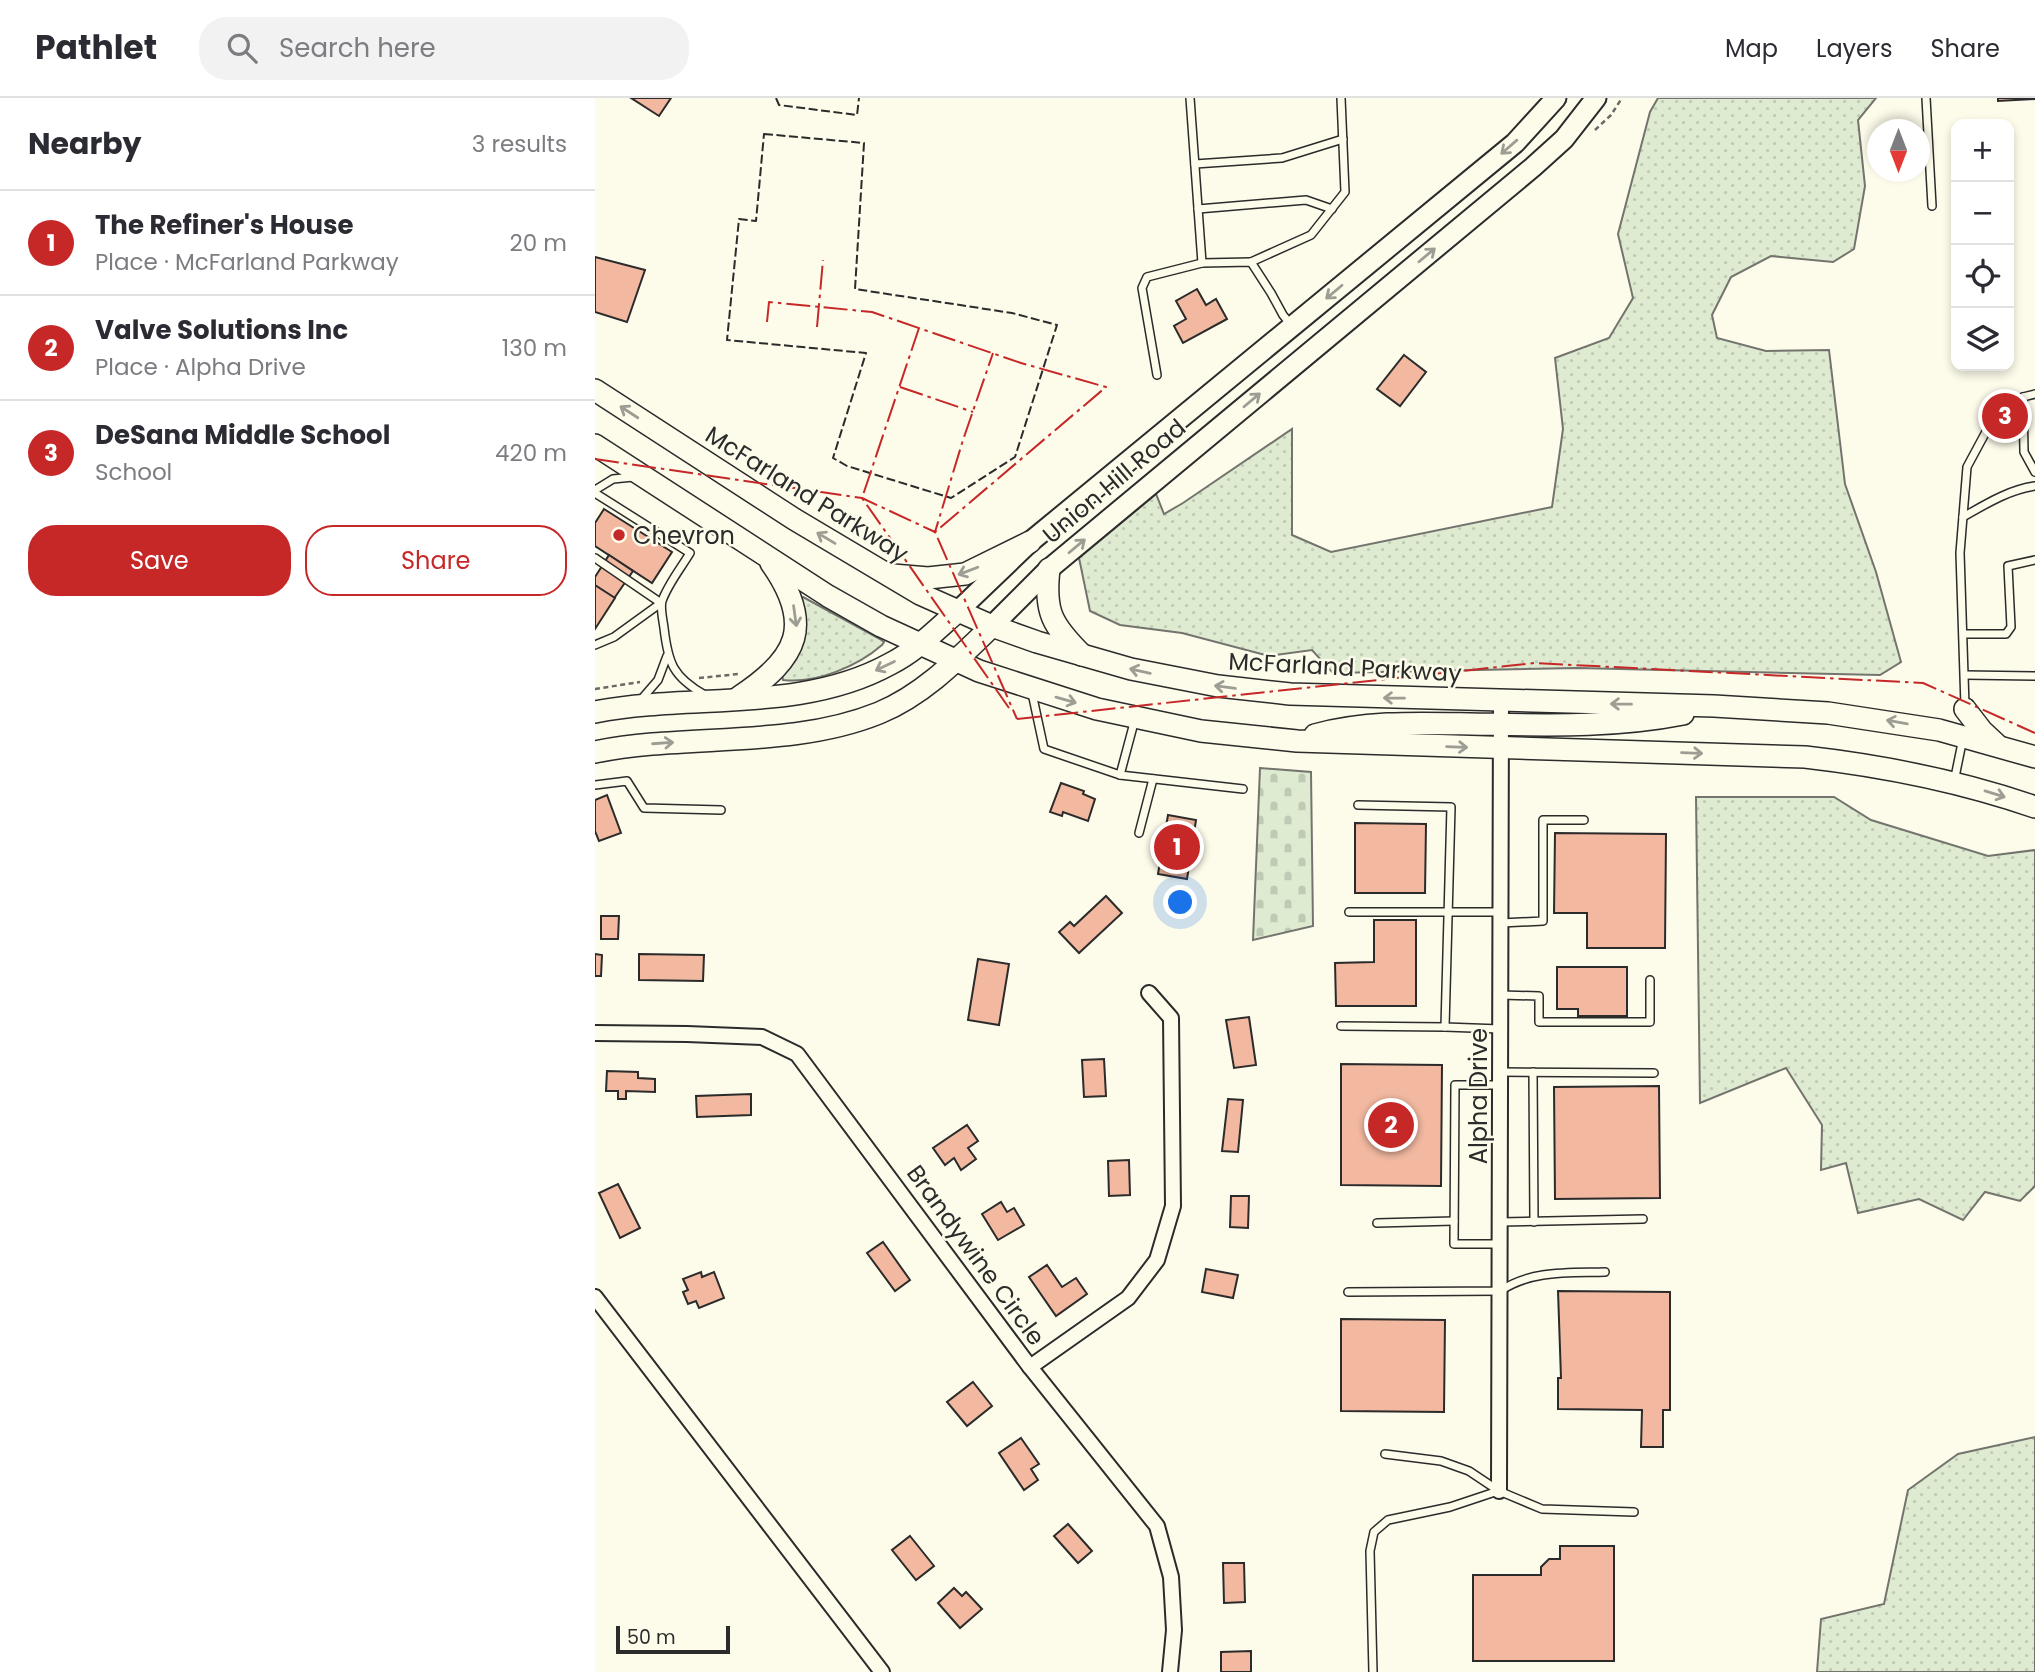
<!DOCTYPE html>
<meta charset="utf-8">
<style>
body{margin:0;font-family:Poppins,sans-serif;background:#f2f2f3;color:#2b2b33}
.controls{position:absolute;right:21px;top:21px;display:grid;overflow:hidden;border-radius:14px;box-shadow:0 4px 10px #0003}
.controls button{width:63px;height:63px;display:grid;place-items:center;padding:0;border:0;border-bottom:2px solid #e1e1e2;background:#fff;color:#2b2b33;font:35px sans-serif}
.compass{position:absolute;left:1272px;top:21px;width:63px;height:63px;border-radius:50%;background:#fff;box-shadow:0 4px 10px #0003;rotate:180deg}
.scale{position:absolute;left:21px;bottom:18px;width:114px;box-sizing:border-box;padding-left:7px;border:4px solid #2b2b2b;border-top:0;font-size:19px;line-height:24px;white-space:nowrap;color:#2b2b2b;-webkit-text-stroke:5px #fdfbea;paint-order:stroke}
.you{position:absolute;left:586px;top:805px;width:24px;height:24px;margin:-18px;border:5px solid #fff;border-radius:50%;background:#1a73e8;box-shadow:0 0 0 10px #1a73e833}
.badge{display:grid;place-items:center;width:46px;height:46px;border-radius:50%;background:#c62828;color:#fff;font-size:23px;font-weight:700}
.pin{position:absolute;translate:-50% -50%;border:4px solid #fff;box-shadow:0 2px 7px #0006}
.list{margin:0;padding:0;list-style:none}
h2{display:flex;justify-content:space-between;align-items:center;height:91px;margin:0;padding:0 28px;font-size:30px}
h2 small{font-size:23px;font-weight:400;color:#7c7c81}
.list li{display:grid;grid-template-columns:46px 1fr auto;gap:21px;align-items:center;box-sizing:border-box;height:105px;padding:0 28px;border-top:2px solid #e1e1e2}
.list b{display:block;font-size:26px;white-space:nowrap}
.list p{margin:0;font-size:23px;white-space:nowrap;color:#7c7c81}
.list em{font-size:23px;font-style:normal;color:#7c7c81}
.actions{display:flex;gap:14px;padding:21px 28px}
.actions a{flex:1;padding:16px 0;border:2px solid #c62828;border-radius:28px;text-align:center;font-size:24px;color:#c62828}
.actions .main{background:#c62828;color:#fff}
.icon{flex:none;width:38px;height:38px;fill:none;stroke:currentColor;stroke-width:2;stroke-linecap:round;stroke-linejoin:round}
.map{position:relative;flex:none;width:1440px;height:1574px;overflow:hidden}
header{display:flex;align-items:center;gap:42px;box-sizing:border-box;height:98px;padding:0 35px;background:#fff;border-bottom:2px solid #e1e1e2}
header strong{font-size:33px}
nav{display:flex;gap:38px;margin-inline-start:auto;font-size:24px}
.search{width:490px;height:63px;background:#f2f2f3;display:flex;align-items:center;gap:18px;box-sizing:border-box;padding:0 24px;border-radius:28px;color:#7c7c81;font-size:26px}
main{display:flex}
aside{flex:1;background:#fff}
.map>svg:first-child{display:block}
.grass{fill:url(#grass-dots);stroke:#74746e;stroke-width:2}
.cemetery{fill:url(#cemetery-stones);stroke:#74746e;stroke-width:2}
.building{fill:#f2b8a0;stroke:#2b2b2b;stroke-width:2}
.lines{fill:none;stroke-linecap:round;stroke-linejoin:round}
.lane-casing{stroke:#2b2b2b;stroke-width:10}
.street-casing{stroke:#2b2b2b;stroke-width:18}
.secondary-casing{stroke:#2b2b2b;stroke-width:23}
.primary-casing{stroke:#2b2b2b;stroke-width:24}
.path{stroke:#6a6964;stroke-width:2.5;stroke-dasharray:5 3.5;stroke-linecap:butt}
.lane{stroke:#fdfbea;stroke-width:7}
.street{stroke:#fdfbea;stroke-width:14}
.secondary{stroke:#fdfbea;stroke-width:19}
.primary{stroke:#fdfbea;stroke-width:21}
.fence{stroke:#2b2b2b;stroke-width:2;stroke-dasharray:9 3.5;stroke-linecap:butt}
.power{stroke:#c62828;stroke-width:2;stroke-dasharray:24 5 3.5 5;stroke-linecap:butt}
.oneway{stroke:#9e9d94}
.poi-dot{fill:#c62828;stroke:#fdfbea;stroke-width:2.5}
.labels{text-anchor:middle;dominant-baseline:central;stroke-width:5;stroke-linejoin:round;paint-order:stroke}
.street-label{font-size:24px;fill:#2b2b2b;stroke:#fdfbea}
.poi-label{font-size:24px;fill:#2b2b2b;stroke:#fdfbea;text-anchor:start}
</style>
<header>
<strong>Pathlet</strong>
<div class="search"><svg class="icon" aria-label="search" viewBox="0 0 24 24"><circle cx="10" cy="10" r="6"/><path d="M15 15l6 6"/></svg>Search here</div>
<nav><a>Map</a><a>Layers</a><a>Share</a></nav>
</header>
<main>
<aside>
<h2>Nearby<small>3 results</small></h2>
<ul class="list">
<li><span class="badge">1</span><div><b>The Refiner's House</b><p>Place · McFarland Parkway</p></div><em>20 m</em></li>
<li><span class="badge">2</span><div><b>Valve Solutions Inc</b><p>Place · Alpha Drive</p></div><em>130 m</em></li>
<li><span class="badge">3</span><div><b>DeSana Middle School</b><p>School</p></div><em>420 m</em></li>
</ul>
<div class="actions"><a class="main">Save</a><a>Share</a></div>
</aside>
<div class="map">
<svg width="1440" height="1574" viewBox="0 0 1440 1574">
<defs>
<pattern id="grass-dots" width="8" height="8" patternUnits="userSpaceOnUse" patternTransform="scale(1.75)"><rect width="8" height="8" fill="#deebd1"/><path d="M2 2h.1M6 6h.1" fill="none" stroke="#bfcab4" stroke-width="1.8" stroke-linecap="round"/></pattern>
<pattern id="cemetery-stones" width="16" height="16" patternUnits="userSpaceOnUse" patternTransform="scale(1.75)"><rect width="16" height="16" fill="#deebd1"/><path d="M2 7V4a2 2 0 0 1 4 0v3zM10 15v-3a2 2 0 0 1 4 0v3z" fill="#bfcab4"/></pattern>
</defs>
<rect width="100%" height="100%" fill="#fdfbea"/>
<g class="grass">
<path d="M 1063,0 L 1281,0 L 1263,22 L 1270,88 L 1259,151 L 1238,164 L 1176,158 L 1136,179 L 1117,217 L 1122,240 L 1171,253 L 1234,252 L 1250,386 L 1281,474 L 1306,564 L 1285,577 L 982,570 L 738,575 L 717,552 L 674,558 L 587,535 L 525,527 L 495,513 L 484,460 L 561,396 L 569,416 L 588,405 L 697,331 L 697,437 L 736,454 L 957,409 L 968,331 L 960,260 L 1014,240 L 1038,200 L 1023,136 L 1055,14 Z"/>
<path d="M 208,499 L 285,541 L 289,544 L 287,547 C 263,568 221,586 188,582 L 187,577 L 205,502 Z"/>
<path d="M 1101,699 L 1239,699 L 1276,722 L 1393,758 L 1440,752 L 1440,1088 L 1425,1103 L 1390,1094 L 1368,1122 L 1324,1101 L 1263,1115 L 1251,1065 L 1226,1072 L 1227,1027 L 1191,970 L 1105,1005 Z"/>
<path d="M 1440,1339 L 1440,1574 L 1222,1574 L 1226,1521 L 1289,1506 L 1313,1392 L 1363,1356 Z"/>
</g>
<path class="cemetery" d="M 665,670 L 716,674 L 718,828 L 658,842 Z"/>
<g class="building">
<path d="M 36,0 L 76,0 L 64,18 Z"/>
<path d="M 1403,0 L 1440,0 L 1440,1 L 1403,3 Z"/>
<path d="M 0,159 L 50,172 L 32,224 L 0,214 Z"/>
<path d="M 602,191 L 611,207 L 621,201 L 632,221 L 588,245 L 579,228 L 591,221 L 581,203 Z"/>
<path d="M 809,257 L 831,274 L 805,308 L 782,291 Z"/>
<path d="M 9,411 L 77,454 L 57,485 L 0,448 L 0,425 Z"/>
<path d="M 14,457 L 38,473 L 18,502 L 0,491 L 0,479 Z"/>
<path d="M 0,487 L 20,500 L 0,531 Z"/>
<path d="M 466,685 L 489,693 L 488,696 L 500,701 L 493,723 L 468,714 L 467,718 L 455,714 Z"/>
<path d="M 12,697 L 26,735 L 4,743 L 0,733 L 0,702 Z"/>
<path d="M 573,717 L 601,722 L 592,781 L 563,776 Z"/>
<path d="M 760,725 L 831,726 L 830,795 L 760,795 Z"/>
<path d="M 960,735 L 1071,736 L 1070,850 L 992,850 L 992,815 L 959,815 Z"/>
<path d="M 511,798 L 527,815 L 484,855 L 464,834 L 475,824 L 479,828 Z"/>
<path d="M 6,818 L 24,818 L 23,841 L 6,841 Z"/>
<path d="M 779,822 L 821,822 L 821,908 L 741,908 L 740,865 L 779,864 Z"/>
<path d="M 0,856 L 7,857 L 6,878 L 0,878 Z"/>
<path d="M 44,856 L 109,857 L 108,883 L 44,882 Z"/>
<path d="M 383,861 L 414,866 L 404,927 L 373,922 Z"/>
<path d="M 962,869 L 1032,869 L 1032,918 L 983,918 L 983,911 L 962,911 Z"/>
<path d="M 654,919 L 661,967 L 639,970 L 631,922 Z"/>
<path d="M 509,961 L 511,998 L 489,999 L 487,962 Z"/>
<path d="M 746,966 L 847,967 L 846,1088 L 746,1087 Z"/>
<path d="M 12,973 L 43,974 L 43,980 L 60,981 L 60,994 L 31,993 L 31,1001 L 23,1001 L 23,993 L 11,993 Z"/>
<path d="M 1064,988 L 1065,1100 L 960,1101 L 959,989 Z"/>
<path d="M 156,996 L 156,1017 L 102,1019 L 101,998 Z"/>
<path d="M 633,1001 L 648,1002 L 643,1054 L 627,1053 Z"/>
<path d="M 372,1027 L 383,1043 L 373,1050 L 381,1061 L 366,1072 L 359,1060 L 350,1067 L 338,1050 Z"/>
<path d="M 534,1062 L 535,1097 L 514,1098 L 513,1063 Z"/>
<path d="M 23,1086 L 45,1130 L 25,1140 L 4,1095 Z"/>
<path d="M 636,1098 L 654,1098 L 653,1130 L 635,1129 Z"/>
<path d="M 406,1104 L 412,1114 L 419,1110 L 429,1127 L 403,1142 L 387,1116 Z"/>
<path d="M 288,1144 L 315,1182 L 300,1193 L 272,1155 Z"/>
<path d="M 452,1167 L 467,1189 L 481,1180 L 492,1196 L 461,1218 L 434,1179 Z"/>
<path d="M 611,1171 L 643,1177 L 638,1200 L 607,1194 Z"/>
<path d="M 106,1174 L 107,1179 L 119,1174 L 129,1200 L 104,1210 L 101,1203 L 93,1206 L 88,1194 L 93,1192 L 88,1181 Z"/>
<path d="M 963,1193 L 1075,1194 L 1075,1312 L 1068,1312 L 1068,1349 L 1046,1349 L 1047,1312 L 963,1311 L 963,1280 L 966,1280 Z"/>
<path d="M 746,1221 L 850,1222 L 849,1314 L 746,1313 Z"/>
<path d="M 378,1284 L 397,1308 L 372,1328 L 352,1304 Z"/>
<path d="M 426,1340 L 444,1366 L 436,1371 L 443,1382 L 429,1392 L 404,1355 Z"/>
<path d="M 473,1426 L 497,1453 L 483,1465 L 459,1438 Z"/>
<path d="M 315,1438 L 339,1468 L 321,1482 L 297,1452 Z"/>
<path d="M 965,1448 L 1019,1448 L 1019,1563 L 878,1563 L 878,1477 L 946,1477 L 946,1469 L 954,1461 L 965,1461 Z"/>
<path d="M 628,1465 L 649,1465 L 650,1504 L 629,1505 Z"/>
<path d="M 359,1490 L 367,1498 L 371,1494 L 387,1511 L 365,1530 L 343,1505 Z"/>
<path d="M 656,1553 L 656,1574 L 626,1574 L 626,1554 Z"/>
</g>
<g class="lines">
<g class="lane-casing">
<g id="lane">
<path d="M 595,0 L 607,165 L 656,164 L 676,195 L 688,217 L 697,228"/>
<path d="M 1331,0 L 1337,108"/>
<path d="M 600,66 L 687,60 L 748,41"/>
<path d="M 603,111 L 711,102 L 737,111"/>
<path d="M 656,164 L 716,137 L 750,94 L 746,0"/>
<path d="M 562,277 L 547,190 L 552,179 L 607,165"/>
<path d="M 1428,299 L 1429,354 L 1440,374"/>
<path d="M 0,392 L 18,381 L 38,379"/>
<path d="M 0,395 L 95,455 C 86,470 73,486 67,503 C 65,510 68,522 69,530 C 73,565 78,579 110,597"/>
<path d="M 1368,419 C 1391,406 1413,392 1440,388"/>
<path d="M 0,460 L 66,505 L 19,539 L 0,547"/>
<path d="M 1369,536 L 1411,536 L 1416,529 L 1413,468 L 1440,462"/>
<path d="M 1370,577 L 1440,578"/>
<path d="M 437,595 L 449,651 L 525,677 L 648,691"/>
<path d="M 44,604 L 63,582 L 72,558"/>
<path d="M 1370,608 L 1365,455 L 1372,369 L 1400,317 L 1428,299 L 1440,296"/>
<path d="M 525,677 L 540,621"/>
<path d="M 1359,684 L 1368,640"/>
<path d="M 0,687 L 32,683 L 49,710 L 126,712"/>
<path d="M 763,707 L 856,709 L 850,929 L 905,931"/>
<path d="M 544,735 L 558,681"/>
<path d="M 754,814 L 905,814"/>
<path d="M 906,825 L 948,823 L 948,722 L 989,722"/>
<path d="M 906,897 L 944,898 L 944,924 L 1055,924 L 1055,882"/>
<path d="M 746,928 L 850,929"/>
<path d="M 906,974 L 1059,975"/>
<path d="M 938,974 L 939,1124"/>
<path d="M 905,1124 L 1048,1121"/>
<path d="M 782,1125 L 859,1123"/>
<path d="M 904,1146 L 859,1146 L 860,987 L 905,987"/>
<path d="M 753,1194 L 905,1193 C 937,1172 972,1175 1010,1174"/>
<path d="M 790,1356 L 846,1363 L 874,1373 L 904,1393 L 947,1411 L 1039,1414"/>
<path d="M 778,1574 L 775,1453 L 779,1434 L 793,1422 L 855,1409 L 903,1393"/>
</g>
</g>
<g class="street-casing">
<g id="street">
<path d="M 0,935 L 92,936 L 167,939 L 202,956 L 435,1269 L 562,1428 L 576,1479 L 579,1532 L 575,1574"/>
<path d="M 0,1199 L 287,1574"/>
<path d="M 435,1269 L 533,1200 L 562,1162 L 578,1108 L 576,920 L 554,895"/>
<path d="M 904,1393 L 906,603"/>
</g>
</g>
<g class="secondary-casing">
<g id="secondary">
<path d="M 363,513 L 435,444 L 920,45 L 961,0"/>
<path d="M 397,528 L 454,471 L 938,69 L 969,41 L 1001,0"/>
</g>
</g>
<g class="primary-casing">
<g id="primary">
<path d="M 0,292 L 199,421 L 325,496 L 397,528 L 442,544 L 536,571 L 623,588 L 695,596 L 1119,608 L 1233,615 L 1344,632 L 1440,659"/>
<path d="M 0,347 L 233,498 L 286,528 L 384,573 L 502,611 L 606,633 L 702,643 L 1210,659 C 1289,668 1365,683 1440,709"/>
<path d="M 454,471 C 449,514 457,527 487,557"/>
<path d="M 298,477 L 333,480 L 370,476 L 435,444"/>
<path d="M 144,599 C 204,560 219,526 176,465"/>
<path d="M 1370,611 L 1387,633 L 1401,646"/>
<path d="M 0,614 C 97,595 206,615 295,566 C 321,553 341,532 363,513"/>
<path d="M 720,637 C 771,623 822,625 875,626 C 947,627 1017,630 1088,616"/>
<path d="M 0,654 C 93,635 195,651 284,615 C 328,597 363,561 397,528"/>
</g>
</g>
<g class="path">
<path d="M 1000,32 L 1016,17 L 1027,0"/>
<path d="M 104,580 L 143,576"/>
<path d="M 0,591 L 45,584"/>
</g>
<use href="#lane" class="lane"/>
<use href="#street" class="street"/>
<use href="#secondary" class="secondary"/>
<use href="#primary" class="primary"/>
<g class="fence">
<path d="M 181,0 L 184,7 L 262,17 L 264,0"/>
<path d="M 169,36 L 269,45 L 260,191 L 417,215 L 462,227 L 420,359 L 356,400 L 252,368 L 238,360 L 271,255 L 132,242 L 144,121 L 161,123 Z"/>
</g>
<g class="power">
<path d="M 172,224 L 174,204 L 277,214 L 426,265 L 511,289 L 340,434 L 422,621"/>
<path d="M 222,229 L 228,162"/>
<path d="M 324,230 L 267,400 L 414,610"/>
<path d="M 305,289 L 378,314"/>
<path d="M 0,361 L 267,400 L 340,434 L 368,342 L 398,255"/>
<path d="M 422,621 L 940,565 L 1328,585 L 1440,635"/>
</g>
</g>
<defs><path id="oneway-shaft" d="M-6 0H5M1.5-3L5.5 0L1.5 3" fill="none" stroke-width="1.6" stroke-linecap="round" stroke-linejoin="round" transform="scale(1.75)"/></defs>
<g class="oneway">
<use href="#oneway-shaft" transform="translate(914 49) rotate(139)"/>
<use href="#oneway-shaft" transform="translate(832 157) rotate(-40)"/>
<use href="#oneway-shaft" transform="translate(739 194) rotate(140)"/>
<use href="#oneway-shaft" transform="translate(657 302) rotate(-40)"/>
<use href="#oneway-shaft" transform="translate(34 314) rotate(-147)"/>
<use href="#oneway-shaft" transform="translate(231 440) rotate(-149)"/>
<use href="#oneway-shaft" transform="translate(482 448) rotate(-40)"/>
<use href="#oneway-shaft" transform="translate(373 473) rotate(159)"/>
<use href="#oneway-shaft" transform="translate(200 518) rotate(82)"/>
<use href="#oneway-shaft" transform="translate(290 568) rotate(154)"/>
<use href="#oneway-shaft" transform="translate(545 573) rotate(-167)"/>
<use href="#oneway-shaft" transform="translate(630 589) rotate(-172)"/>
<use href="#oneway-shaft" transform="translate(799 600) rotate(-179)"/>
<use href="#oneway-shaft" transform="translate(471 602) rotate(16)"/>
<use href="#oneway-shaft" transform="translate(1026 606) rotate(-179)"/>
<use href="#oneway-shaft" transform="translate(1302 624) rotate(-170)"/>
<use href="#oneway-shaft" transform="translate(68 645) rotate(-4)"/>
<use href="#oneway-shaft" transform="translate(862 649) rotate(2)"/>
<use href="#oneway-shaft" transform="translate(1097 655) rotate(2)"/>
<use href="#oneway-shaft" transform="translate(1400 696) rotate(17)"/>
</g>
<circle class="poi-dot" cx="24" cy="437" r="7"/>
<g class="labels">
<g class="street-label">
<text transform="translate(519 383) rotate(-40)">Union Hill Road</text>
<text transform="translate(212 396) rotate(32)">McFarland Parkway</text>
<text transform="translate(750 569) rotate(3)">McFarland Parkway</text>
<text transform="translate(883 998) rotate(-90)">Alpha Drive</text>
<text transform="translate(381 1157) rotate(54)">Brandywine Circle</text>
</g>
<g class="poi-label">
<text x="38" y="437">Chevron</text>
</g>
</g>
</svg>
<div class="controls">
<button>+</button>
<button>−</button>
<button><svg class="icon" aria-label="locate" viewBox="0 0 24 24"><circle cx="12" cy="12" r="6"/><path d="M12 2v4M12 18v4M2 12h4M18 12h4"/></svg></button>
<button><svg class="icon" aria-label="layers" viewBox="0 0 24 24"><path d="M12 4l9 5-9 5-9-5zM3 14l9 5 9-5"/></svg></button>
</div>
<svg class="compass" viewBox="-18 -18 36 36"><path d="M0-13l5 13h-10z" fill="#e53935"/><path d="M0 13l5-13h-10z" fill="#7c7c81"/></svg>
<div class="scale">50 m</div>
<div class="you"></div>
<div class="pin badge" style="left:582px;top:749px">1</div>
<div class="pin badge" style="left:796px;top:1027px">2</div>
<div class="pin badge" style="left:1410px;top:318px">3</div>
</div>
</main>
